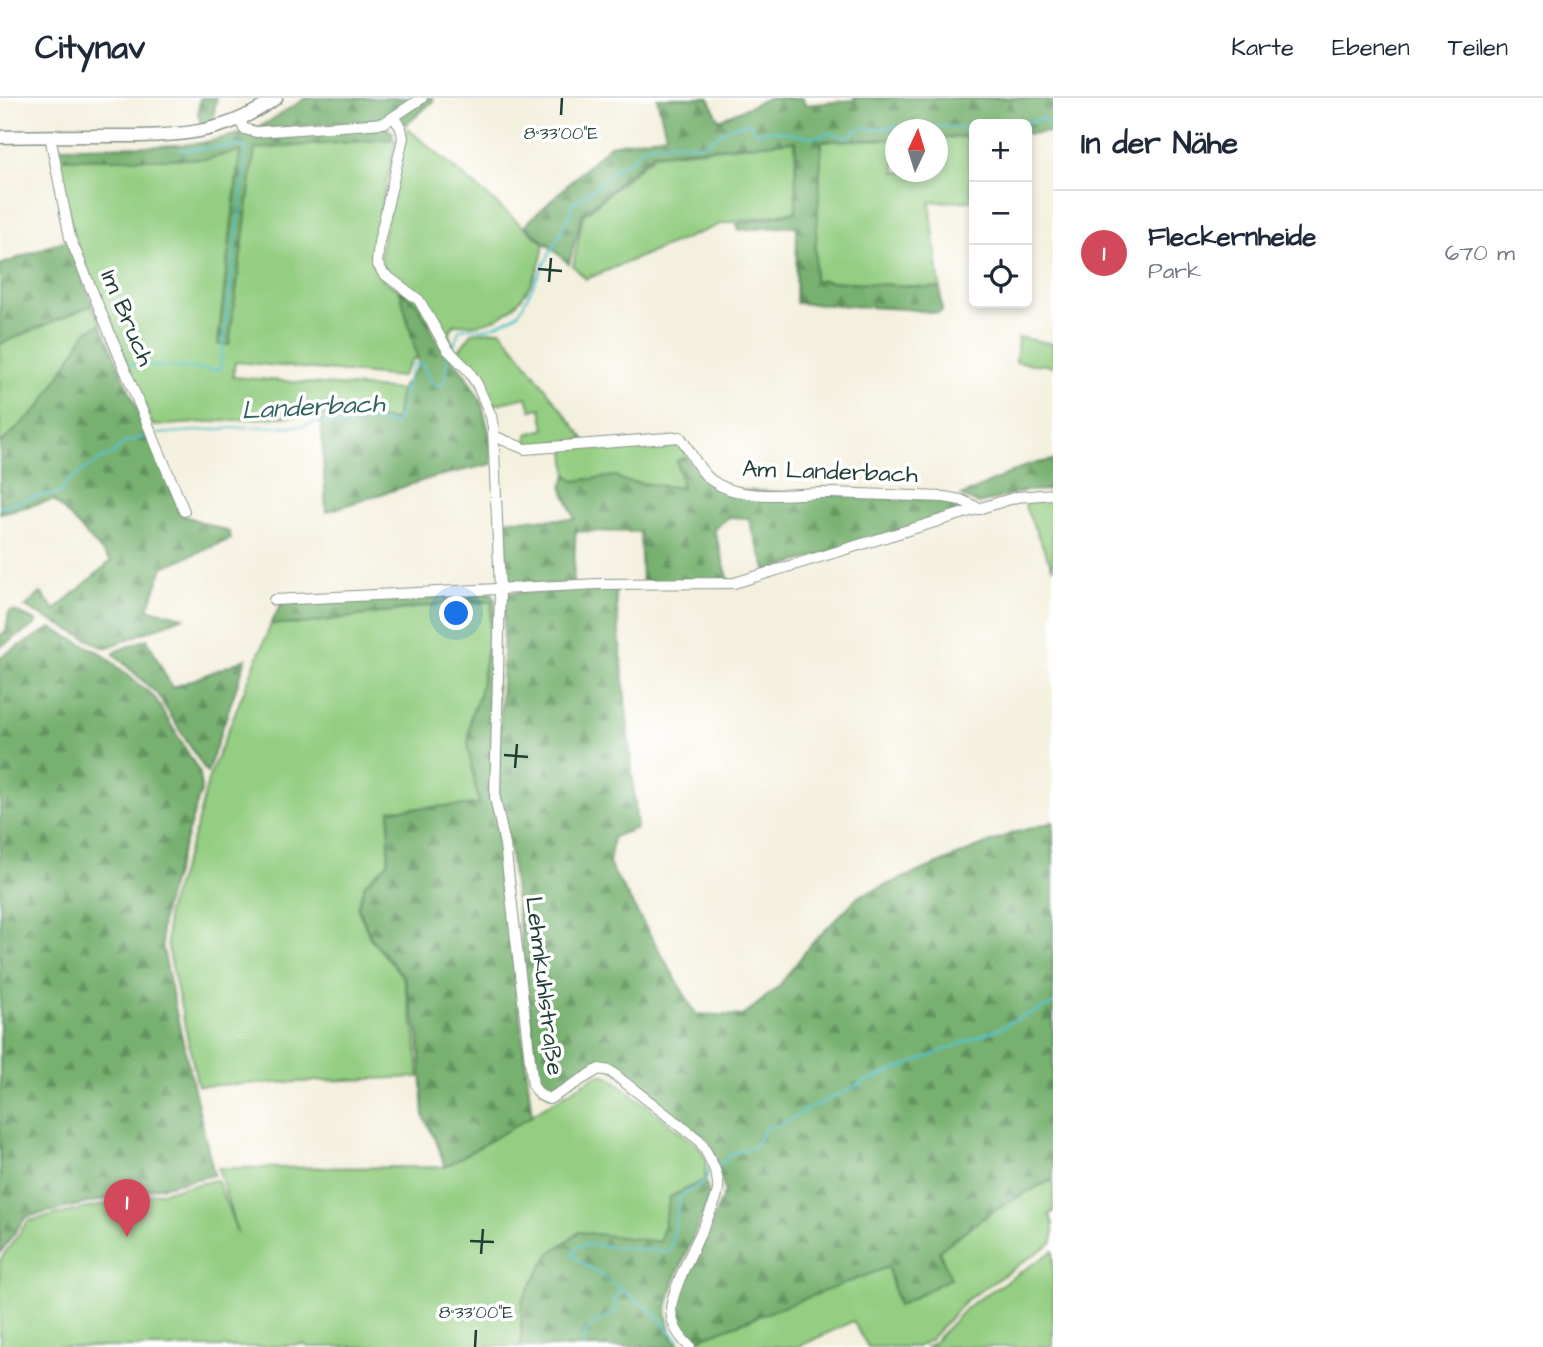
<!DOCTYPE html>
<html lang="de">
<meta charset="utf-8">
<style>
body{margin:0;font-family:"Architects Daughter",sans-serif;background:#f2f2f3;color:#1f2937}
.controls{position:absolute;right:21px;top:21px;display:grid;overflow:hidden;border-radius:10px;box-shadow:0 4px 10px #0003}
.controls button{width:63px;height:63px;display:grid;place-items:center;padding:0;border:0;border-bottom:2px solid #e0e1e3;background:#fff;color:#1f2937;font:35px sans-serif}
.compass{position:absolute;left:885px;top:21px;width:63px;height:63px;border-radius:50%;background:#fff;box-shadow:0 4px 10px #0003;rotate:4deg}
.you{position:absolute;left:457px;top:516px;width:24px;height:24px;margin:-18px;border:5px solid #fff;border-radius:50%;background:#1a73e8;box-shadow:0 0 0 10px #1a73e833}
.badge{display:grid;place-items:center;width:46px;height:46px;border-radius:50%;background:#d1495b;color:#fff;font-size:23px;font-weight:700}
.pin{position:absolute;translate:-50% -58px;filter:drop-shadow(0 2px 4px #0008)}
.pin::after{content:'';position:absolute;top:37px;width:24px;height:21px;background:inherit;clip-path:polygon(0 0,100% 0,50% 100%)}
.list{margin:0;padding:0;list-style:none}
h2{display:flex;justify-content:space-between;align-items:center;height:91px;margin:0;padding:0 28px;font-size:30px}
h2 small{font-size:23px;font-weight:400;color:#747a83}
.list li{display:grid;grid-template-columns:46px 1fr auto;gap:21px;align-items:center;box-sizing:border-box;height:126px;padding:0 28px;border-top:2px solid #e0e1e3}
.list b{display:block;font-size:26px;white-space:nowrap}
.list p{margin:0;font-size:23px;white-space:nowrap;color:#747a83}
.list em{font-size:23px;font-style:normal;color:#747a83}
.icon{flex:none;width:38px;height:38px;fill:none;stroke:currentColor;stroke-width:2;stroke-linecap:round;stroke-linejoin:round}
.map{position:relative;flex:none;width:1053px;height:1249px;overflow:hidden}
header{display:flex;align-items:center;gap:42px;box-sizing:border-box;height:98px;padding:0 35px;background:#fff;border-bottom:2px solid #e0e1e3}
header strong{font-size:33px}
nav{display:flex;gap:38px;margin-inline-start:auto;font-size:24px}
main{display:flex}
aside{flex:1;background:#fff}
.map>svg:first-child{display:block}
.green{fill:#94ce82;stroke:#5a865b;stroke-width:2}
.forest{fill:url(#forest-firs);stroke:#4b7752;stroke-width:2}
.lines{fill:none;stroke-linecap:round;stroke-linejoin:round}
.stream{stroke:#57c3ce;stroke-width:2}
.minor-casing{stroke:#8a9689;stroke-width:12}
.major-casing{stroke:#8a9689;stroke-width:15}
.minor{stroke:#fff;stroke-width:10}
.major{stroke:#fff;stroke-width:12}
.ticks{fill:none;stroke:#1f3d34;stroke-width:2.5}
.labels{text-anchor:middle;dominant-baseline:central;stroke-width:7;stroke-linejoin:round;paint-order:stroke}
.street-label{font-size:24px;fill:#1f3d34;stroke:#fff}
.water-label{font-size:26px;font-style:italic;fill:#306562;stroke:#fff}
.ticks-label{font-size:18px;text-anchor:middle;fill:#1f3d34;stroke:#fff;stroke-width:7;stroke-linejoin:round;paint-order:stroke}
</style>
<header>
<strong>Citynav</strong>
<nav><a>Karte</a><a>Ebenen</a><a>Teilen</a></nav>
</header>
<main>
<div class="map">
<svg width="1053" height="1249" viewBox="0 0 1053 1249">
<defs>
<pattern id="forest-firs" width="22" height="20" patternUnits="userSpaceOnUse" patternTransform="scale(1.75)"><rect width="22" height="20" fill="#77b170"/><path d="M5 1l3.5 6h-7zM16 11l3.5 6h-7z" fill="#61915d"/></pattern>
</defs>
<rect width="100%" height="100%" fill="#fff"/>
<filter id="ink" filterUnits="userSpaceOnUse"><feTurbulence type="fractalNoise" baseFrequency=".0143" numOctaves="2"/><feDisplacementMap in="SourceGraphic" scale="14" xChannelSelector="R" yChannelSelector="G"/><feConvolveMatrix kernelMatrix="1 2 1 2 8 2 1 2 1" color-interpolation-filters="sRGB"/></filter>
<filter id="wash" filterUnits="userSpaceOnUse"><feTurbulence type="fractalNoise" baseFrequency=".00686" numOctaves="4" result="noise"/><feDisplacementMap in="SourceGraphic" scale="28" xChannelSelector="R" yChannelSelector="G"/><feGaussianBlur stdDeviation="1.57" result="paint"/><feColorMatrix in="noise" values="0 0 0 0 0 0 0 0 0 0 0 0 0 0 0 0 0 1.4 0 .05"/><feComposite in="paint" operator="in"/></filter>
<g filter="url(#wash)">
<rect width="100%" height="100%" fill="#f4f0de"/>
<g class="green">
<path d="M 408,31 L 544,146 C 539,181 516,221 478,226 C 470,227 463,226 455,226 C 448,233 449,239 453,247 L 451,251 L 383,169 L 380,155 L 405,36 Z"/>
<path d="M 967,39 L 972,103 L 930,104 L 940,190 L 814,182 L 822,43 L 895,41 L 895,74 L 937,74 L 938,40 Z"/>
<path d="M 392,41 L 396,42 L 371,155 C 372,176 384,183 400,193 L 418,260 L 412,262 L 401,279 L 235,264 L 233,279 L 400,292 L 397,322 L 321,316 L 153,328 L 74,139 L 58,61 L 207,61 L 240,53 L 218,245 L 229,247 L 254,51 Z"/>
<path d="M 795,43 L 796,113 L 721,126 L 586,181 L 573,168 L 583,118 L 654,57 Z"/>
<path d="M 92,207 L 101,226 L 86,234 L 41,308 L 0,346 L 0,246 Z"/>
<path d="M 501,232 L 585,342 L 527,348 L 527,336 L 545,331 L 541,310 L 531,312 L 527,299 L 492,307 L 471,271 L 457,255 L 472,235 Z"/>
<path d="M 1018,239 L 1053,246 L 1053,268 L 1016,264 Z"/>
<path d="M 679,342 L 687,360 L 677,362 L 682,390 L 624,383 L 616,378 L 575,383 L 567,376 L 565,350 Z"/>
<path d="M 1053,399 L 1053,471 L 1025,409 L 1028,401 Z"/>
<path d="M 492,504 L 489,537 L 479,599 L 471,617 L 468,649 L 479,707 L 390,712 L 388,765 L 365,786 L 357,809 L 370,840 L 403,879 L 416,941 L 419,979 L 198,988 L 167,845 L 167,814 L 196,731 L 208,682 L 271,526 L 303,526 L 444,506 Z"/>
<path d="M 599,976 L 609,978 L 699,1049 L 706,1062 L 705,1082 L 670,1099 L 660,1144 L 579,1134 L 522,1203 L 521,1248 L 307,1249 L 305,1246 L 264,1249 L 0,1249 L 0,1162 L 28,1123 L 217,1082 L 238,1137 L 218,1070 L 445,1069 Z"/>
<path d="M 1053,1082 L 1053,1114 L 1049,1116 L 1053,1125 L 1053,1144 L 965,1203 L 931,1241 L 917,1249 L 868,1249 L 853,1223 L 798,1249 L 700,1249 L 693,1243 L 888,1169 L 898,1207 C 911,1190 923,1171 938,1155 C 957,1133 1025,1093 1053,1082 Z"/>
<path d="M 1053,1153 L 1053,1249 L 926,1249 L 934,1244 L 968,1208 Z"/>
</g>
<g class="forest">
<path d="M 200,0 L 216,0 L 213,23 L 201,26 L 198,16 Z"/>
<path d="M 306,0 L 416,0 L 383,22 L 254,31 L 268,24 Z"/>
<path d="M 426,0 L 433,0 L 433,3 L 405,28 L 399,20 Z"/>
<path d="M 657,0 L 709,0 L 719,22 L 768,0 L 802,0 L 805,7 L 854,2 L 854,0 L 1053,0 L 1053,34 L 1027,36 L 1027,26 L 974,26 L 974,38 L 938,40 L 937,32 L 895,32 L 895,41 L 822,43 L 814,182 L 940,190 L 942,213 L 938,215 L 905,211 L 796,205 L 797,128 L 738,132 L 737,126 L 796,114 L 796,43 L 653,55 L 582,117 L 569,166 L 525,127 L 610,47 L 666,37 Z"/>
<path d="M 383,27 L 393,35 L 392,41 L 255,51 L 229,247 L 218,246 L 240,53 L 207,61 L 58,61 L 57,49 L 160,48 L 201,45 L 244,35 Z"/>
<path d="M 68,141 L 92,207 L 0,246 L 0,167 Z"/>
<path d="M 400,193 L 417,205 L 432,235 L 464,275 L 481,303 L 490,339 L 492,366 L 434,379 L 326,414 L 321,316 L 397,322 L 400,292 L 419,267 Z"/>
<path d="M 101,226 L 182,417 L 229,434 L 231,441 L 163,469 L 148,511 L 184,519 L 108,549 L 103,549 L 25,509 L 41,495 L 55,512 L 111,463 L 54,402 L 0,415 L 0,346 L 41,308 L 86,234 Z"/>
<path d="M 687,360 L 696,373 L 722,391 L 934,402 L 970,408 L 969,412 L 767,473 L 748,420 L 729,419 L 714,431 L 729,483 L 642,483 L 640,434 L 577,433 L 576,428 L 573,485 L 509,488 L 502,483 L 501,422 L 575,421 L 562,389 L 567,376 L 575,383 L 616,378 L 624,383 L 682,390 L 677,362 Z"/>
<path d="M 1053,362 L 1053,392 L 1024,393 L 979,406 L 961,398 L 1027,367 Z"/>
<path d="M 615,490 L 637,730 L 613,739 L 609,766 L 696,916 L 743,918 L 778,889 L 812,845 L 859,798 L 1013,735 L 1053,724 L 1053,1082 C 1014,1097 971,1127 939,1153 L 951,1180 L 898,1208 L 888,1169 L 693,1243 L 679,1225 L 675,1210 L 725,1093 L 709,1042 L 604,965 L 549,997 L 539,988 L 509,746 L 498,699 L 505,495 Z"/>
<path d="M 492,495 L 495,503 L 500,747 L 532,1018 L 445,1069 L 437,1045 L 424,1019 L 419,941 L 404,879 L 371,840 L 358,808 L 365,786 L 388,765 L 390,712 L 479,706 L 468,649 L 471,617 L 479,599 L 489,537 L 492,503 L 445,505 L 303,526 L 271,526 L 281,506 Z"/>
<path d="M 14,513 L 36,523 L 35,527 L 0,549 L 0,537 L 6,534 L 9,514 Z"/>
<path d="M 51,530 L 101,555 L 154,599 L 200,675 L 201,693 L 164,810 L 161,831 L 162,846 L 176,914 L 214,1077 L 26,1119 L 0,1155 L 0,559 Z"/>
<path d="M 147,541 L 172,590 L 246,561 L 207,675 L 157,596 L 114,556 L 116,553 Z"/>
<path d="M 705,1082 L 710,1099 L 674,1184 L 666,1214 L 673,1241 L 683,1249 L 517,1249 L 521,1248 L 522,1203 L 549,1156 L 579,1134 L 660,1144 L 670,1099 Z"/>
</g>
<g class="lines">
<g class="stream">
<path d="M 998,26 L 1013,26"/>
<path d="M 1021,26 L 1042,20 L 1048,27 L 1053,25"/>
<path d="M 915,32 L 942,28 L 970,30 L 974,28"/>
<path d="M 453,251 L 459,232 C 468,227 473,232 482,231 C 493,229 513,221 520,213 L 569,118 L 572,107 L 576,103 L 597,88 L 617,69 L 632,62 L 641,49 C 653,47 667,44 680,45 C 689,45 697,50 707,44 C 718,37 736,23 751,26 L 757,35 L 773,32 L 804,38 L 816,39 L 829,35 L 847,39 L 862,29 L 878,31 L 899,29 L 914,32"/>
<path d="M 128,266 L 220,272 L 247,55 L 246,49 L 241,48 L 181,52"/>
<path d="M 157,336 L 247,329 L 303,328 L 318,324 L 329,327 L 370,323 L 395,326 L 402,313 L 404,292 L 413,266 L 421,266 C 428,273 428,282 435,288 L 441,287 L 446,282 L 448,258"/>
<path d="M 0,409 L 46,396 L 60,396 L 68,383 L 101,361 L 112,357 L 125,344 L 148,338"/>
<path d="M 716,1067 L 724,1065 L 730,1056 L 754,1049 L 766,1029 L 782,1026 L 810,1010 L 865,984 L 1005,928 L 1010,924 L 1053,906"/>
<path d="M 622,1192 L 572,1157 L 576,1150 L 584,1146 L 670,1154 L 680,1099 L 707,1081 L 709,1070"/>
<path d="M 691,1243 L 698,1249"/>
<path d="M 583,1249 C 583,1224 598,1226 616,1213 L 614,1201 L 622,1192 L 655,1215 L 679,1243"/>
</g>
</g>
</g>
<g filter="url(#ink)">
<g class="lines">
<g class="minor-casing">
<g id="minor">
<path d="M 394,20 L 401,30 L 403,40 L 379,144 L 377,165 L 383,175 L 419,202 L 447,251 L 468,272 L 477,286 L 491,318 L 493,329 L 500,492 L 495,700 L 505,747 L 533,988 L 540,997 L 549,1001 L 599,971 L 610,973 L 699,1042 C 708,1056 720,1076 718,1092 C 717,1099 714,1106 711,1112 C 702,1135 671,1191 671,1212 C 672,1228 679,1238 690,1249"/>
<path d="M 240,22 L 244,31 L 256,34 L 384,25 L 422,0"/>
<path d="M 50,38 L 70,140 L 184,413"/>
<path d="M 494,338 L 525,351 L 680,339 C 691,353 696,370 711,382 C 744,406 793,394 831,395 C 869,396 906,398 944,399 L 961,402 L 980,411"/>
<path d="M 274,502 L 599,486 L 734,485 L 1017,399 L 1053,396"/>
</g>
</g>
<g class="major-casing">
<path id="major" d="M 0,39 C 36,38 71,38 107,38 C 170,38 223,39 276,0"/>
</g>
<use href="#minor" class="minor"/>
<use href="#major" class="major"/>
</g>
</g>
<path class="ticks" d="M 561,17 L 562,0M 538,171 L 562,173M 549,184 L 551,160M 504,657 L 528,659M 515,670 L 517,646M 470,1143 L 494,1144M 481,1156 L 483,1131M 475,1249 L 476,1232"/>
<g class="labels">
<g class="street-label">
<text transform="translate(127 220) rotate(67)">Im Bruch</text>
<text transform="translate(830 374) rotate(2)">Am Landerbach</text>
<text transform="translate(544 888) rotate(83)">Lehmkuhlstraße</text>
</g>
<g class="water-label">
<text transform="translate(313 309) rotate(-3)">Landerbach</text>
</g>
</g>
<g class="ticks-label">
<text x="561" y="41">8°33'00"E</text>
<text x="476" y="1220">8°33'00"E</text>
</g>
</svg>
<div class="controls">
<button>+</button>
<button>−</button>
<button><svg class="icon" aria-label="locate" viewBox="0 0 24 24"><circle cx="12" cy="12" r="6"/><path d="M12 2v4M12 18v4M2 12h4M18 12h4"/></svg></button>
</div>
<svg class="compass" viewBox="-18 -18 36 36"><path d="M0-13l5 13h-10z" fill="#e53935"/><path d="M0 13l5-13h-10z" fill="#747a83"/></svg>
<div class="you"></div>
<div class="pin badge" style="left:127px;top:1139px">1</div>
</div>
<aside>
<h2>In der Nähe<small></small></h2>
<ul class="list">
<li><span class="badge">1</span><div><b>Fleckernheide</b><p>Park</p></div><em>670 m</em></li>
</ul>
</aside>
</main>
